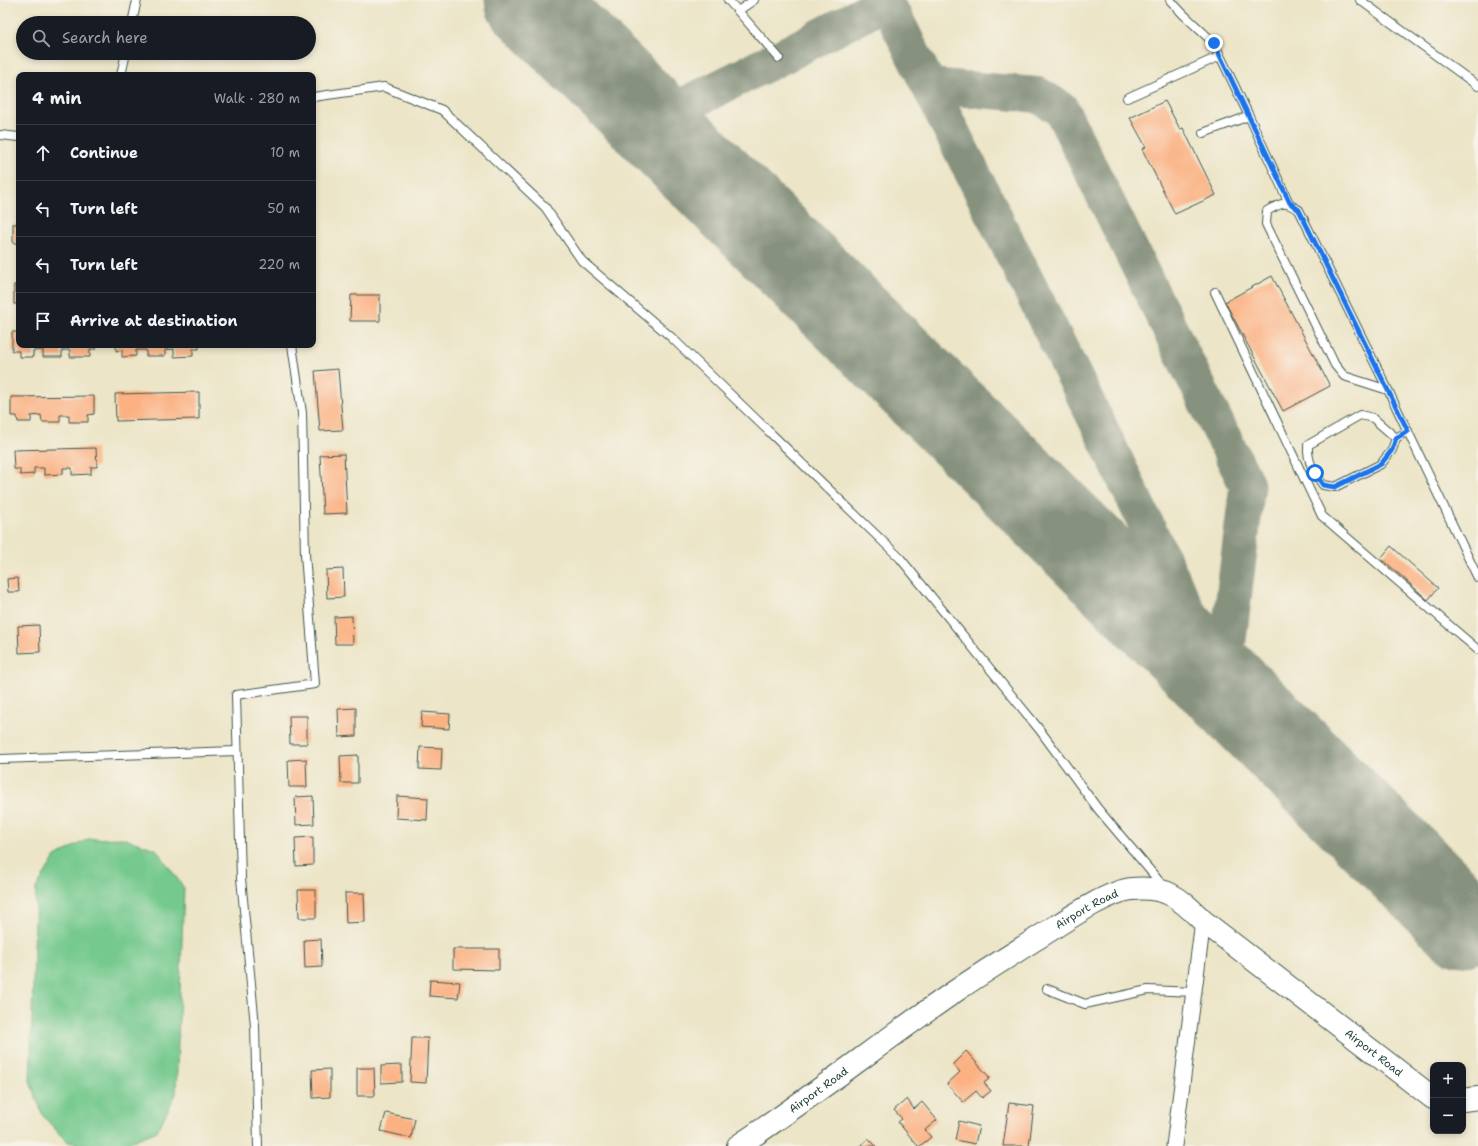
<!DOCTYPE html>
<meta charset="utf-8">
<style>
body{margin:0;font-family:"Shantell Sans",sans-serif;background:#242831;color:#f1f3f6}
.controls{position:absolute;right:12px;bottom:12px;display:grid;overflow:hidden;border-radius:8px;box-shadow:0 2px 6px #0003}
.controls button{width:36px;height:36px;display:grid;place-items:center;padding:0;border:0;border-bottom:1px solid #363941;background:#171b24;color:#f1f3f6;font:20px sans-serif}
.stop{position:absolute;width:12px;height:12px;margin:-9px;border:3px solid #1a73e8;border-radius:50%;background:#fff}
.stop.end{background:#1a73e8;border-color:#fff;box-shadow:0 1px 4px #0008}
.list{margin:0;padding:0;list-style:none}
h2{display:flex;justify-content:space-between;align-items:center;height:52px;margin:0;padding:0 16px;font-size:17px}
h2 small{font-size:13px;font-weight:400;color:#9ea1a6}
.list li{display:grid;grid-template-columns:26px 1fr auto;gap:12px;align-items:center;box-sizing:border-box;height:56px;padding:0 16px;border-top:1px solid #363941}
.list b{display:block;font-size:15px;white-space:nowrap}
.list em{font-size:13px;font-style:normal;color:#9ea1a6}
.icon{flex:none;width:22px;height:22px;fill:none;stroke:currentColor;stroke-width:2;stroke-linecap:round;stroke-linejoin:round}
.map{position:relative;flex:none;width:1478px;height:1146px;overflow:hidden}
.search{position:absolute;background:#171b24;box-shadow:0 2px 6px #0003;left:16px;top:16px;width:300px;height:44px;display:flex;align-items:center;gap:10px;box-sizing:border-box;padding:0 14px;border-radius:22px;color:#9ea1a6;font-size:15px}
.panel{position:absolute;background:#171b24;box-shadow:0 2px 6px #0003;left:16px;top:72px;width:300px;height:276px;border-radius:8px}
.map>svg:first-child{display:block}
.green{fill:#74c98e;stroke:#4a8361}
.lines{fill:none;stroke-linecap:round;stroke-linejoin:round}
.taxiway{stroke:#86917e;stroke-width:36}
.runway{stroke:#86917e;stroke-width:89}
.building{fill:#fbb182}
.service-casing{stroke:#3e564a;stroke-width:10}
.minor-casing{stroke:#3e564a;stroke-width:17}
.secondary-casing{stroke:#3e564a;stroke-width:24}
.service{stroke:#fff;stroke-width:8}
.minor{stroke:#fff;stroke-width:15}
.secondary{stroke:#fff;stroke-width:22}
.route{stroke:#1a73e8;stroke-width:5}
.labels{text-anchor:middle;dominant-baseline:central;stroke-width:4;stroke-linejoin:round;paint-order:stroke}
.street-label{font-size:11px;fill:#1f3d34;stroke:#f7f3e8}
</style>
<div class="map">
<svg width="1478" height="1146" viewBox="0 0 1478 1146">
<rect width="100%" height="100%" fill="#f7f3e8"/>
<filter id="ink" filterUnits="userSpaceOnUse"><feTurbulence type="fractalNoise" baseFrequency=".025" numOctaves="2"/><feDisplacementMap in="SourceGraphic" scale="8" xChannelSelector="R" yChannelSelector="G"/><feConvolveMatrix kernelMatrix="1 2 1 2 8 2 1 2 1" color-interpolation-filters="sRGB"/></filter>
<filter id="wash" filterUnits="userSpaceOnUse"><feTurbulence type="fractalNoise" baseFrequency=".012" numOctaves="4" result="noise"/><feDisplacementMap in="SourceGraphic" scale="16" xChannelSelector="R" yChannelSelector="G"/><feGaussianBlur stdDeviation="0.9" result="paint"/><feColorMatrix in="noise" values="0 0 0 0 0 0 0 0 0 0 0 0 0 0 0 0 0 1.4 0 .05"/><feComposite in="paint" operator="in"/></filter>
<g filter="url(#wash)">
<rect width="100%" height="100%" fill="#ece5c8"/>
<path class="green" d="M 122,838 L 156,849 L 184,888 L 176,1094 L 157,1131 L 120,1146 L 95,1146 L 67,1142 L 43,1116 L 30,1081 L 36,888 L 55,857 L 88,839 Z"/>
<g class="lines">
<g class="taxiway">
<path d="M 930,86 L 1038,95 L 1061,109 L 1246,483 L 1247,489 L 1223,685"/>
<path d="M 652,121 L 779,58 L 873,9 C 883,7 888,8 894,16 L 1102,432 L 1223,685"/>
</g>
<path class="runway" d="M 529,0 L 1463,922"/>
</g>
<g id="blocks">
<g class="building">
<path d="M 1165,101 L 1180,129 L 1183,128 L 1216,195 L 1175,214 L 1142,149 L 1146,147 L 1130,118 Z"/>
<rect x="13" y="224" width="6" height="19"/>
<path d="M 1272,276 L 1330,386 L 1283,411 L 1225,302 Z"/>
<rect x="14" y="285" width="5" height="19"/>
<path d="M 351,295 L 380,295 L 380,321 L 350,321 Z"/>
<path d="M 12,332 L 19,332 L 19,345 L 96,345 L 96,349 L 90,349 L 90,357 L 70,357 L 70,350 L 62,350 L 62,357 L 43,357 L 43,350 L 33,351 L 33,357 L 19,357 L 19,351 L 12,351 Z"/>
<path d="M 116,345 L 199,345 L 199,349 L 193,349 L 193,356 L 174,357 L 174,349 L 165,350 L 165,356 L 146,356 L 146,350 L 136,350 L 136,356 L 122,357 L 122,350 L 116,351 Z"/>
<path d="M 338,369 L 343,430 L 320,431 L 315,371 Z"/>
<path d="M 199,392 L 199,419 L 116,421 L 115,394 Z"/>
<path d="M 94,396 L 94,414 L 88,415 L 88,422 L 69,422 L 69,415 L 60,415 L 60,422 L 42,422 L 41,415 L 31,416 L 31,422 L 18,422 L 17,416 L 11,416 L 11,397 Z"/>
<path d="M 96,448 L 97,467 L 91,467 L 91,474 L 72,475 L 72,468 L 63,468 L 63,474 L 44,475 L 44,468 L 34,468 L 34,474 L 20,475 L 20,469 L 14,469 L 13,450 Z"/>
<path d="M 344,454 L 347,513 L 323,514 L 320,455 Z"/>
<path d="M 1391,546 L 1438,588 L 1428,600 L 1381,558 Z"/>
<path d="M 343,569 L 344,597 L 327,598 L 326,570 Z"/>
<path d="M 18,578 L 19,592 L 8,592 L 7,579 Z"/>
<path d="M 352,616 L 353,644 L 335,644 L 334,617 Z"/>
<path d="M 39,625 L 40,652 L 19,653 L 18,626 Z"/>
<path d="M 356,708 L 356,736 L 339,737 L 338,709 Z"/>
<path d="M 422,712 L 450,714 L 449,729 L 421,727 Z"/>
<path d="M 289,716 L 307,716 L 307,744 L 290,744 Z"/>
<path d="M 420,747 L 442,748 L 441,770 L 419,769 Z"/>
<path d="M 358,755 L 358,783 L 341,783 L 340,756 Z"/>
<path d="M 306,759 L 307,787 L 289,787 L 288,760 Z"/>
<path d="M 313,796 L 314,824 L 296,825 L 295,797 Z"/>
<path d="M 397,796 L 428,798 L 427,820 L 396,818 Z"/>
<path d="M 313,837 L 313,865 L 296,866 L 295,838 Z"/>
<path d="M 298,890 L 316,890 L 316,918 L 299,918 Z"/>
<path d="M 345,893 L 364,893 L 365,922 L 346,923 Z"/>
<path d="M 321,939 L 322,967 L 305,968 L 304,940 Z"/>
<path d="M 453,949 L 499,949 L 499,970 L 453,969 Z"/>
<path d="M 430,980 L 460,982 L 458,998 L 429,996 Z"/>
<path d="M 412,1038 L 428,1038 L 426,1083 L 410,1082 Z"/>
<path d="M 966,1051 L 990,1078 L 984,1083 L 991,1091 L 982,1098 L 976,1091 L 963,1102 L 947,1084 L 960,1072 L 953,1064 Z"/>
<path d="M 402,1065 L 402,1082 L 381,1083 L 381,1066 Z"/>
<path d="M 357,1068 L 374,1068 L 375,1096 L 357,1096 Z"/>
<path d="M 330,1069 L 330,1097 L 313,1098 L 312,1070 Z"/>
<path d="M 907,1099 L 914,1109 L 922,1102 L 937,1120 L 925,1130 L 931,1137 L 920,1146 L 918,1146 L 898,1122 L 902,1119 L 894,1110 Z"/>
<path d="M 1009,1103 L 1034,1106 L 1029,1146 L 1003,1146 Z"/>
<path d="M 386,1113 L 415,1119 L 411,1138 L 381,1131 Z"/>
<path d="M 959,1121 L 979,1126 L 975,1144 L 955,1140 Z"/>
<path d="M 868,1138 L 876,1146 L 861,1146 Z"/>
</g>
</g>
</g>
<g filter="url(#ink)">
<use href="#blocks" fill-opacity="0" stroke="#3e564a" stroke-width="1"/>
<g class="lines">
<g class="service-casing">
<g id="service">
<path d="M 728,0 L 738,11"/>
<path d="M 754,0 L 738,11 L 779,58"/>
<path d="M 1170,0 L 1183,14 L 1214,43 L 1249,116"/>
<path d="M 1360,0 L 1478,86"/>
<path d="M 132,23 L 137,0"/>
<path d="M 121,75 L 126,53"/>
<path d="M 313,97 L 384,87 L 442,110 L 545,207 L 582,261 L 671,337 L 900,558 L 1039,729 L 1098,809 L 1164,887"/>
<path d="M 1127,98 L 1220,56"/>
<path d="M 1203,133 L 1249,116 L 1289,203"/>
<path d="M 0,135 L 19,137"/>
<path d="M 1215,292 L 1322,516 L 1478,650"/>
<path d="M 1388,390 L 1344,376 L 1335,365 L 1266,224 L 1267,211 C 1281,203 1284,200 1299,210 L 1388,390 L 1478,578"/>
<path d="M 1396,438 L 1373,418 L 1360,415 L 1308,445 C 1307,462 1314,472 1323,485 L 1335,487 L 1381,464 L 1392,450 L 1396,438 L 1408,431"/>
<path d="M 0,759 L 237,751"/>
<path d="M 1047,989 L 1085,1004 L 1148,990 L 1194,992"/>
<path d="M 258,1146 L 255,1026 L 241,878 L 236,695 L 315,684 L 305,554 L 302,413 L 292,345"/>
</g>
</g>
<g class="minor-casing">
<path id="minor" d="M 1174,1146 L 1203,921"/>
</g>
<g class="secondary-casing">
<g id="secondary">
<path d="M 1463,1100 L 1478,1098"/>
<path id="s1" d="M 738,1146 C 814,1096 885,1039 960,988 C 985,971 1011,955 1036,939 C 1059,925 1107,891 1132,889 C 1168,886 1179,898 1203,921 L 1433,1098"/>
</g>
</g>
<use href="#service" class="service"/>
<use href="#minor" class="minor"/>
<use href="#secondary" class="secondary"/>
</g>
</g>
<g class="lines" filter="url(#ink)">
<path class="route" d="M 1214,43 L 1290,203 L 1299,210 L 1408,431 L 1396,438 L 1392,450 L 1381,464 L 1335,487 L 1323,485 L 1315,473"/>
</g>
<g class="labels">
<g class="street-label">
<text stroke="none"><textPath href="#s1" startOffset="422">Airport Road</textPath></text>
<text stroke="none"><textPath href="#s1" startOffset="769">Airport Road</textPath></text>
<text stroke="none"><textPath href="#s1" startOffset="98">Airport Road</textPath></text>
</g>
</g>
</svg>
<div class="controls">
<button>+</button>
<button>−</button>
</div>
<div class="stop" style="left:1315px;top:473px"></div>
<div class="stop end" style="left:1214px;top:43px"></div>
<div class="search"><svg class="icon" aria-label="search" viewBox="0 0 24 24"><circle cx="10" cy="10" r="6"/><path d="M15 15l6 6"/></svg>Search here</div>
<section class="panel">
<h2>4 min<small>Walk · 280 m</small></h2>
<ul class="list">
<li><svg class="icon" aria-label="ahead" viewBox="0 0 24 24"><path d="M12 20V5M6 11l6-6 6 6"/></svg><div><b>Continue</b></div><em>10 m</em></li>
<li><svg class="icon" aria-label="left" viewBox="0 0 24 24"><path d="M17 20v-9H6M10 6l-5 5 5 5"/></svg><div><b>Turn left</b></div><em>50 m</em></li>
<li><svg class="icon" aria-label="left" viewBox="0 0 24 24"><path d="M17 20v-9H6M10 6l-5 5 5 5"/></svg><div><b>Turn left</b></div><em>220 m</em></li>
<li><svg class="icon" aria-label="arrive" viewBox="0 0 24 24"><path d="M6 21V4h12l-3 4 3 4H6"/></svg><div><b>Arrive at destination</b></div></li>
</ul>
</section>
</div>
